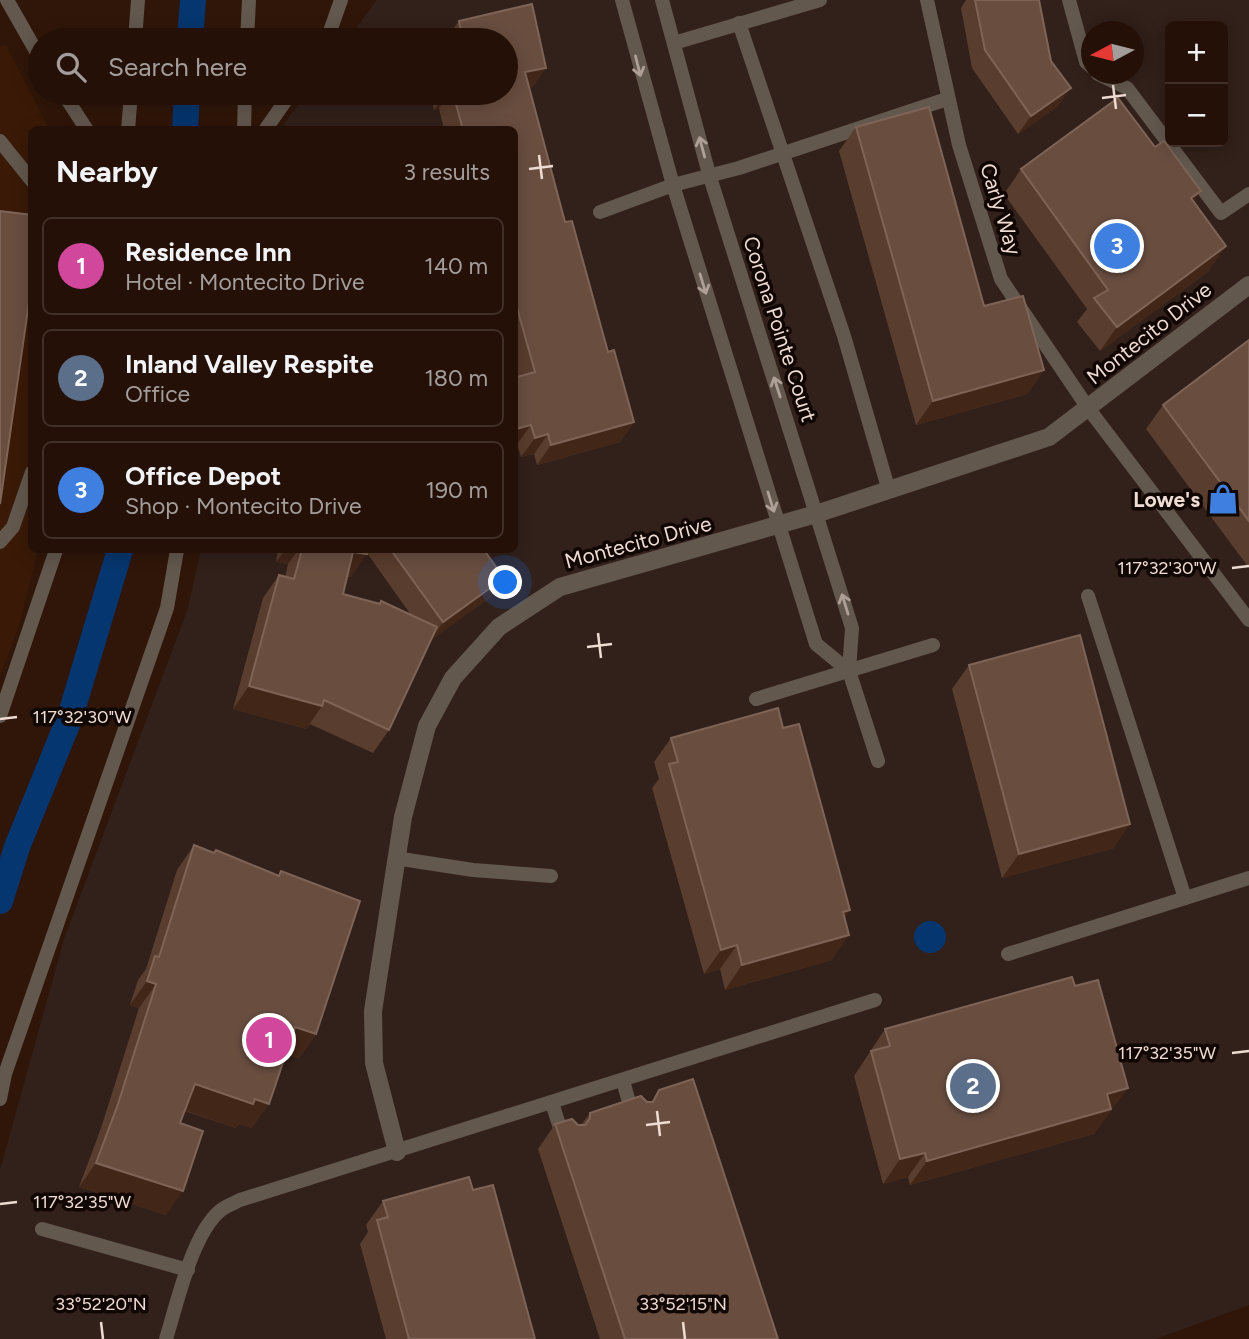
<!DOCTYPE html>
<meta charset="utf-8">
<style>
body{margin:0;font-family:Figtree,sans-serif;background:#301e14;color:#f1f3f6}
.controls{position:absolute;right:21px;top:21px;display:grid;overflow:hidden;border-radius:10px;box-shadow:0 4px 18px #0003}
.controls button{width:63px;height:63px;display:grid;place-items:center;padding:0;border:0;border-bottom:2px solid #413028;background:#241006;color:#f1f3f6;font:35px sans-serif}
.compass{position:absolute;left:1081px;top:21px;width:63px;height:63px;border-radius:50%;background:#241006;box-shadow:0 4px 18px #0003;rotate:263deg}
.you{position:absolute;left:506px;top:583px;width:24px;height:24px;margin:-18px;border:5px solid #fff;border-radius:50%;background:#1a73e8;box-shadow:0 0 0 10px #1a73e833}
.badge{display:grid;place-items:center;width:46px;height:46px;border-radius:50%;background:#df98f1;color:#fff;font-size:23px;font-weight:700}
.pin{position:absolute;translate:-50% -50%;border:4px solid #fff;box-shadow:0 2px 7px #0006}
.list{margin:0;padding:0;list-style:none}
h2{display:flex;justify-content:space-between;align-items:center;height:91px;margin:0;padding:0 28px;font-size:30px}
h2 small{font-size:23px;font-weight:400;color:#a39d9b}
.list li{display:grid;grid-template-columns:46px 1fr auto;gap:21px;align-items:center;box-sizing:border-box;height:98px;margin:0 14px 14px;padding:0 14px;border:2px solid #413028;border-radius:10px}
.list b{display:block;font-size:26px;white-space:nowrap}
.list p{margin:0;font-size:23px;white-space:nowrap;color:#a39d9b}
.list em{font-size:23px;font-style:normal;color:#a39d9b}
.icon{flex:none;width:38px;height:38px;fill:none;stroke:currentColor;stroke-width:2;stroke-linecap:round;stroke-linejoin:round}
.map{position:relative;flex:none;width:1249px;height:1339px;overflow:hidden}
.search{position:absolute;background:#241006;box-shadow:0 4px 18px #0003;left:28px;top:28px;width:490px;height:77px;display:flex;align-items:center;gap:18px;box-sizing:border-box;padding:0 24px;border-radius:38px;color:#a39d9b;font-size:26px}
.panel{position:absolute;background:#241006;box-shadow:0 4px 18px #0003;left:28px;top:126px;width:490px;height:427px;border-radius:10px}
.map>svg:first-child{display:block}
.commercial{fill:#32201a;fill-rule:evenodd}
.built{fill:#3a1a07}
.water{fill:#06366f}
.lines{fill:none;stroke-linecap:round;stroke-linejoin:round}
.canal{stroke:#06366f;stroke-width:26}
.lane{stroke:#63584e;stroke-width:14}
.street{stroke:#63584e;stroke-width:18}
.wall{fill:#593d2e;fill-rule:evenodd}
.shaded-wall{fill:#422618}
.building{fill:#694e40;stroke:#7e6457;stroke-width:2}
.oneway{stroke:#afa097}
.ticks{fill:none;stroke:#eedbd2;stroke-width:2.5}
.labels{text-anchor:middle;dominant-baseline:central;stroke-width:7;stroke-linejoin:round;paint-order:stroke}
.street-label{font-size:21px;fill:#eedbd2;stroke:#100602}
.poi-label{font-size:21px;font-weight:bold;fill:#eedbd2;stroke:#100602;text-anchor:end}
.ticks-label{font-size:18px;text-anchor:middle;fill:#eedbd2;stroke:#100602;stroke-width:7;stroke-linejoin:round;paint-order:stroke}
</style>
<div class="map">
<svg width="1249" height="1339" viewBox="0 0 1249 1339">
<rect width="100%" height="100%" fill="#301608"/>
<path class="commercial" d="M 377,0 L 1249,0 L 1249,1305 L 1156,1339 L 0,1339 L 0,1170 L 64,939 L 187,611 L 201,550 L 514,550 L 514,130 L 280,129 L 307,93 L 506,93 L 506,40 L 347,40 ZM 1170,26 L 1223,26 L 1223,142 L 1170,142 ZM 1092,32 L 1134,32 L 1134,74 L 1092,74 Z"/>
<path class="built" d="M 6,45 L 49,129 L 32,130 L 32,550 L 38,550 L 19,626 L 0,676 L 0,47 Z"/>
<circle class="water" cx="930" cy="937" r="16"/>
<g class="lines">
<g class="canal">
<path d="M 190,40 L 193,0"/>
<path d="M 185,130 L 187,93"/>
<path d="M 0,901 L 17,847 L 70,717 L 120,550"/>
</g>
<g class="lane">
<path d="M 7,0 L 40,58"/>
<path d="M 622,0 L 673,185 L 816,644 L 849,671 L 878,761"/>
<path d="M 662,0 L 709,174 L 852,628 L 849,671"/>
<path d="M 927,0 L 959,145 L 1001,279 L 1088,408 L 1249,620"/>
<path d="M 1069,0 L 1086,62 L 1092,67"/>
<path d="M 739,23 L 844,336 L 889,491"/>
<path d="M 135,40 L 138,0"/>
<path d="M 247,40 L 249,0"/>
<path d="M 327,40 L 341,0"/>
<path d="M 674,43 L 820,0"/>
<path d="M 1098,74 L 1127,88 L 1221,213 L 1249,194"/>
<path d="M 63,93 L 87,130"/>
<path d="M 128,130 L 131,93"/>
<path d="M 244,130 L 245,93"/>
<path d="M 265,130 L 291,93"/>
<path d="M 0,141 L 32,181"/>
<path d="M 600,212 L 673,185 L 739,168 L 947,99"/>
<path d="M 0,542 L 13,527 L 32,472"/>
<path d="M 1088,596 L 1185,898"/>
<path d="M 756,699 L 933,645"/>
<path d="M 0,716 L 56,550"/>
<path d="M 395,858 L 473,870 L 551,876"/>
<path d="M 1008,954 L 1249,878"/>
<path d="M 623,1081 L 633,1116"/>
<path d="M 0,1099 L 5,1074 L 167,608 L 177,550"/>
<path d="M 552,1103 L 564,1140"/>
<path d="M 42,1229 L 188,1270"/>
<path d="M 166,1339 C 177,1304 192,1233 221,1210 C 226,1206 234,1203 240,1200 L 875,1000"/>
</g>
<path class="street" d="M 397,1152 L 374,1063 L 373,1011 L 403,817 L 427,726 L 453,678 L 499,627 L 560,587 L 816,514 L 1049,437 L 1249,285"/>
</g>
<g class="wall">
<path d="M 966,0 L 1039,0 L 1058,106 L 1018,134 L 972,68 L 961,8 Z"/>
<path d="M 532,4 L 546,68 L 532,87 L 529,88 L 565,222 L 572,221 L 608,352 L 614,350 L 634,422 L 620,442 L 537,465 L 534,454 L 521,457 L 517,444 L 514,445 L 514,378 L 517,377 L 514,366 L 514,130 L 444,130 L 439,108 L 434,110 L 430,93 L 506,93 L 506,40 L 445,40 L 459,21 Z"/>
<path d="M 856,127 L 984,306 L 1044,370 L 1027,394 L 916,425 L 839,151 Z"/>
<path d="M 1155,147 L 1201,191 L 1193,201 L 1209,271 L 1100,351 L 1077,322 L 1087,309 L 1004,194 L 1021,169 Z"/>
<path d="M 1249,340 L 1249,568 L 1146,429 L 1163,405 Z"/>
<path d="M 278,550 L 484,550 L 491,597 L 430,640 L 389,730 L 373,753 L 310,724 L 306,729 L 233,709 L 263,598 L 279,575 L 285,577 L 288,564 L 276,562 ZM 367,553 L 411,615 L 381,601 L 379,604 L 343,594 L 347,577 L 351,577 Z"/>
<path d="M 969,665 L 1114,848 L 1002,878 L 952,689 Z"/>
<path d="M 783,728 L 850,910 L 844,918 L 832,960 L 725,990 L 720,969 L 704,974 L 652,788 L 659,779 L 654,762 L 671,738 Z"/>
<path d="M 194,845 L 213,853 L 278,875 L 281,871 L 316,1034 L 299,1058 L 286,1054 L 252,1128 L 239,1124 L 236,1128 L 185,1111 L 180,1123 L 166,1215 L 79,1187 L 101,1128 L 139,1008 L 130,1005 L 138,980 L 146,969 L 177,870 Z"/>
<path d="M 885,1029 L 1111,1112 L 1109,1113 L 1094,1134 L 910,1185 L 908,1177 L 883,1184 L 854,1076 Z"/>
<path d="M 659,1090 L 778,1339 L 600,1339 L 538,1149 L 555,1124 L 581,1125 L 590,1113 L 651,1102 Z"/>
<path d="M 473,1190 L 535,1339 L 386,1339 L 360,1244 L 368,1232 L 366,1225 L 383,1201 Z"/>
</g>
<g class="shaded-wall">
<path d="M 546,68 L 532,87 L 511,92 L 525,72 Z"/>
<path d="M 1071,88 L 1058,106 L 1018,134 L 1031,116 Z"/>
<path d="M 446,93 L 450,93 L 439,108 L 434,110 Z"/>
<path d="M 1201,191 L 1184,215 L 1191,198 Z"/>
<path d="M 1226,246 L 1209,271 L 1100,351 L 1117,327 Z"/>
<path d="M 31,288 L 32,288 L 32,315 L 14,313 Z"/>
<path d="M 1044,370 L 1027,394 L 916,425 L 933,401 Z"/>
<path d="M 634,422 L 620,442 L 537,465 L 551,445 Z"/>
<path d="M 531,425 L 517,444 L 514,445 L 514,431 L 516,429 Z"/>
<path d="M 548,434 L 534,454 L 521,457 L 535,438 Z"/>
<path d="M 285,550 L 298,550 L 288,564 L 276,562 Z"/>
<path d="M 353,552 L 367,554 L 351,577 L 337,575 Z"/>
<path d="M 504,578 L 491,597 L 430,641 L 443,622 Z"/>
<path d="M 249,686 L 322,706 L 306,729 L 233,709 Z"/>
<path d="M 1130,824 L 1114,848 L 1002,878 L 1019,854 Z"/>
<path d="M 850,910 L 833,934 L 843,912 Z"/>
<path d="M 849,935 L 832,960 L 725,990 L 742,965 Z"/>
<path d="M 737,945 L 720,969 L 704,974 L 721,950 Z"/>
<path d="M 147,981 L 156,984 L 139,1008 L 130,1005 Z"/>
<path d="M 295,1027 L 316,1034 L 299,1058 L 278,1052 Z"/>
<path d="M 195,1084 L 255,1099 L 269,1104 L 252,1128 L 239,1124 L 236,1128 L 178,1108 Z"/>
<path d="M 1128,1088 L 1094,1134 L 910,1185 L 927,1161 L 1107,1094 Z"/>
<path d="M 925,1153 L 908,1177 L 883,1184 L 900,1159 Z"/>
<path d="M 96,1163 L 183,1191 L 166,1215 L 79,1187 Z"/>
</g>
<g class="building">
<path d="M 975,0 L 1039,0 L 1051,61 L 1071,88 L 1031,116 L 985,50 Z"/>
<path d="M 532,4 L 546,68 L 525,72 L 565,222 L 572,221 L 608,352 L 614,350 L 634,422 L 551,445 L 548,434 L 535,438 L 531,425 L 516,429 L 514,424 L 514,378 L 535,372 L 514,297 L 514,130 L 463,130 L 453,93 L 506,93 L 506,40 L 450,40 L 462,37 L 459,21 Z"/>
<path d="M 1118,98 L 1155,147 L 1164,141 L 1201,191 L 1191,198 L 1226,246 L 1117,327 L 1094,298 L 1108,290 L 1021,169 Z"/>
<path d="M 929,107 L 984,306 L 1023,296 L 1044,370 L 933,401 L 856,127 Z"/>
<path d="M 0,211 L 32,215 L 32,288 L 31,288 L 0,504 Z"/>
<path d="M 1249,340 L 1249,521 L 1163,405 Z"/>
<path d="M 302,550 L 367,550 L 367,554 L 353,552 L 343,594 L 380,604 L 381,601 L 437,627 L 389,730 L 324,700 L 322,706 L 249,686 L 279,575 L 294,579 Z"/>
<path d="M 391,550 L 484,550 L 504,578 L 443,622 Z"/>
<path d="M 1080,635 L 1130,824 L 1019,854 L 969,665 Z"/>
<path d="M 778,708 L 783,728 L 799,724 L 850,910 L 843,912 L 849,935 L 742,965 L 737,945 L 721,950 L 669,764 L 678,762 L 671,738 Z"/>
<path d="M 194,845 L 214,853 L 216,850 L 279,876 L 281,871 L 360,901 L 316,1034 L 295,1027 L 269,1104 L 255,1099 L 253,1104 L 195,1084 L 180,1123 L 203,1131 L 183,1191 L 96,1163 L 118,1104 L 156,984 L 147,981 L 155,956 L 159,957 Z"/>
<path d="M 1072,977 L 1075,986 L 1098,980 L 1128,1088 L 1107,1094 L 1111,1109 L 927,1161 L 925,1153 L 900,1159 L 871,1051 L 890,1046 L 885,1029 Z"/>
<path d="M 693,1079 L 778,1339 L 625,1339 L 555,1124 L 572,1119 L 578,1125 L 585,1125 L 590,1118 L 590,1113 L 641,1096 L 647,1102 L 653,1102 L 659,1090 Z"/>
<path d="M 469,1177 L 473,1190 L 493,1185 L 535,1339 L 409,1339 L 377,1220 L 388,1217 L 383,1201 Z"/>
</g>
<defs><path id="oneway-shaft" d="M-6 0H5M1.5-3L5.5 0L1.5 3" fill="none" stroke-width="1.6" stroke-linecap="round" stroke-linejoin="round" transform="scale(1.75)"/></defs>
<g class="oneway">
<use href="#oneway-shaft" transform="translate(638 66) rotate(76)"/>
<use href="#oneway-shaft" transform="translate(702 147) rotate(-105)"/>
<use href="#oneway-shaft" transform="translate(703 284) rotate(73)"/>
<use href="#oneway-shaft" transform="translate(777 387) rotate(-108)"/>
<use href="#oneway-shaft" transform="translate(771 502) rotate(73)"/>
<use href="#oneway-shaft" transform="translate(845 604) rotate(-107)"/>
</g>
<path class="ticks" d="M 1113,85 L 1116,109M 1102,98 L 1126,95M 539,155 L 542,179M 529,169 L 553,166M 1232,568 L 1249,566M 598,633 L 601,658M 587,647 L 612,644M 0,719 L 17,717M 1232,1053 L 1249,1051M 657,1111 L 660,1136M 646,1125 L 670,1122M 0,1204 L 17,1202M 101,1322 L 103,1339M 683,1322 L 685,1339"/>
<defs>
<g id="shop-bare" transform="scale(2.415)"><path d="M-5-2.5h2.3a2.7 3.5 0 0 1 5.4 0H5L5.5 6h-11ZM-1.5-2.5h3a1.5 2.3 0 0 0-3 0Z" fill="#3f7fe0" stroke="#100602" stroke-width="2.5" paint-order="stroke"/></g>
</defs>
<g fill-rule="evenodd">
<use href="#shop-bare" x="1223" y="499"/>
</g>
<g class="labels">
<g class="street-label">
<text transform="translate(1001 209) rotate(73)">Carly Way</text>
<text transform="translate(780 329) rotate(72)">Corona Pointe Court</text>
<text transform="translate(1149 333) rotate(-38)">Montecito Drive</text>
<text transform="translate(638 542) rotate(-15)">Montecito Drive</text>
</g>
<g class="poi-label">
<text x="1200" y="499">Lowe's</text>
</g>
</g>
<g class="ticks-label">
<text x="1167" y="574">117°32'30"W</text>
<text x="82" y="723">117°32'30"W</text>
<text x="1167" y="1059">117°32'35"W</text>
<text x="82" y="1208">117°32'35"W</text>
<text x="101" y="1310">33°52'20"N</text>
<text x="683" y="1310">33°52'15"N</text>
</g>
</svg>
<div class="controls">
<button>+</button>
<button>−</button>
</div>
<svg class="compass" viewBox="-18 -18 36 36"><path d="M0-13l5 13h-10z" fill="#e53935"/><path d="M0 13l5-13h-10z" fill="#a39d9b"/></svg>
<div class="you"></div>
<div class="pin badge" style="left:269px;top:1040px;background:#d1479c">1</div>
<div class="pin badge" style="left:973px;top:1086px;background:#5c6f8a">2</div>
<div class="pin badge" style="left:1117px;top:246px;background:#3f7fe0">3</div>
<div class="search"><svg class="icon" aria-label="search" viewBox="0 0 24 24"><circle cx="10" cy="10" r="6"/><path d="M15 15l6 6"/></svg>Search here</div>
<section class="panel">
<h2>Nearby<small>3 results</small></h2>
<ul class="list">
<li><span class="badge" style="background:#d1479c">1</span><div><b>Residence Inn</b><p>Hotel · Montecito Drive</p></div><em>140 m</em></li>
<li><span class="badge" style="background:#5c6f8a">2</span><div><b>Inland Valley Respite</b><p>Office</p></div><em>180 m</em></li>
<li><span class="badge" style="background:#3f7fe0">3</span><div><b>Office Depot</b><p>Shop · Montecito Drive</p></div><em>190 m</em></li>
</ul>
</section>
</div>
